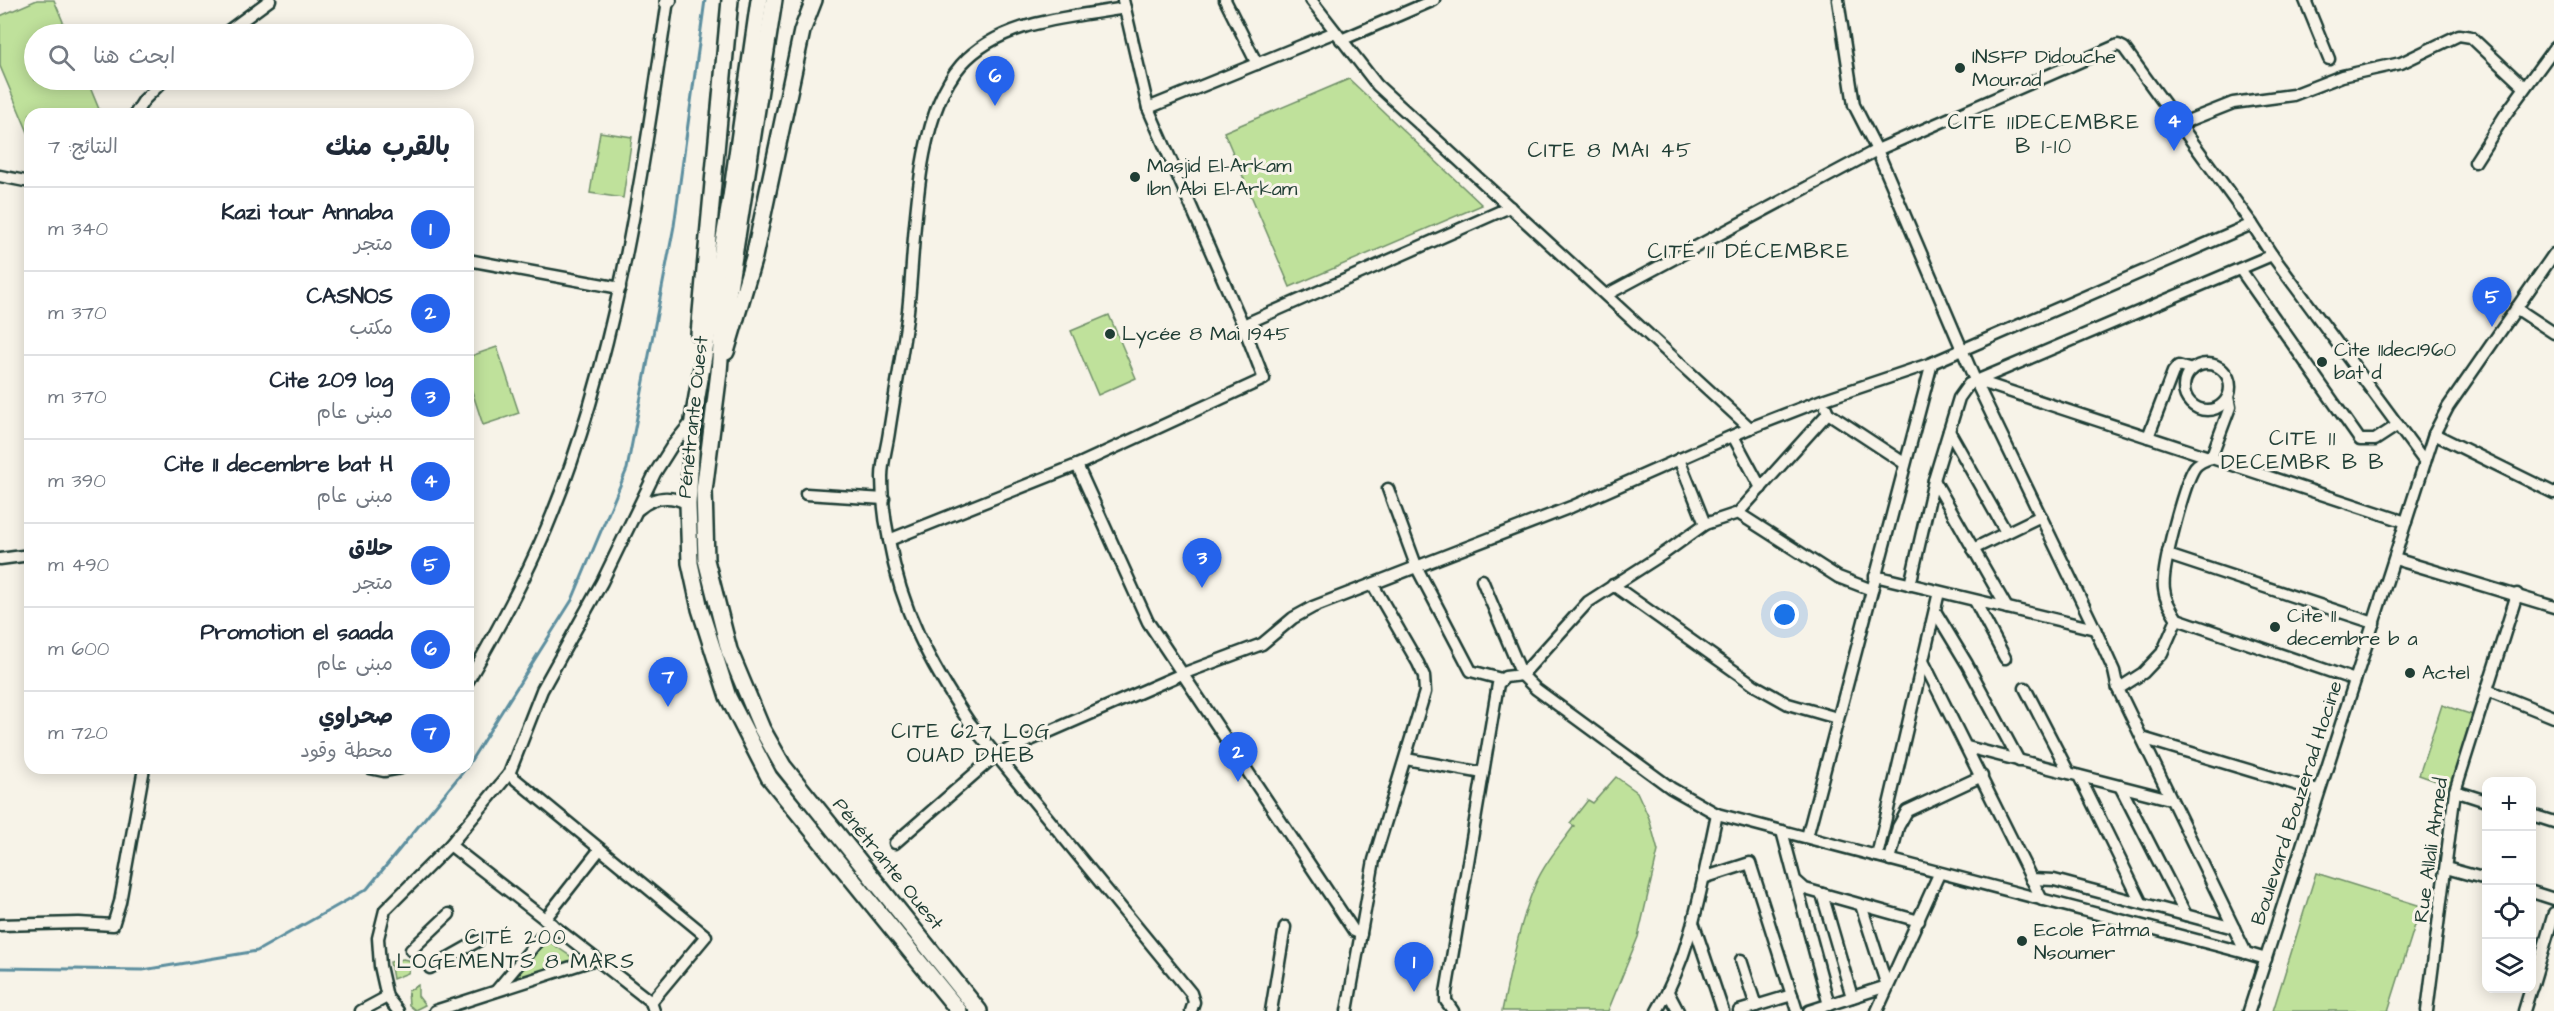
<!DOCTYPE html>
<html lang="ar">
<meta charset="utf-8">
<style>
body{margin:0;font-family:"Architects Daughter","Playpen Sans Arabic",sans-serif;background:#f2f2f3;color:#1f2937;direction:rtl}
.controls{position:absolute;right:18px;bottom:18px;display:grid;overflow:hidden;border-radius:12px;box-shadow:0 3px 15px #0003}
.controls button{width:54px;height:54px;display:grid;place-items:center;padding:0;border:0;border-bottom:2px solid #e0e1e3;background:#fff;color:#1f2937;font:30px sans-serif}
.you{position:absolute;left:1785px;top:615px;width:21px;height:21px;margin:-15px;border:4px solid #fff;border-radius:50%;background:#1a73e8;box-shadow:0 0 0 9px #1a73e833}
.badge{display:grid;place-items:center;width:39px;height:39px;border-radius:50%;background:#2563eb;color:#fff;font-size:20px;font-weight:700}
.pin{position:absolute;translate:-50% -50px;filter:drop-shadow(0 2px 3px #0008)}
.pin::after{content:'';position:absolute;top:32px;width:21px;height:18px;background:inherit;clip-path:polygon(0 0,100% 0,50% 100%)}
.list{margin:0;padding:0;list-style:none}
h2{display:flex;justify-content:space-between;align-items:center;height:78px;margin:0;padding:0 24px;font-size:26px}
h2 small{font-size:20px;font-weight:400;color:#747a83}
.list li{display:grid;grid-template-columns:39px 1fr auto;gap:18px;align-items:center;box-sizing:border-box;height:84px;padding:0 24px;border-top:2px solid #e0e1e3}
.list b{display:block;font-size:22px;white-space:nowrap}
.list p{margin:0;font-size:20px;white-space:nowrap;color:#747a83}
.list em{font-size:20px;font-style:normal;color:#747a83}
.icon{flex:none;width:33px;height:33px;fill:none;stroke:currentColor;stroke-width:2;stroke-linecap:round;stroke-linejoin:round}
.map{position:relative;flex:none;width:2554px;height:1011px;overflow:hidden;direction:ltr}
.search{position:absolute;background:#fff;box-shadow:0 3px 15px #0003;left:24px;top:24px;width:450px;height:66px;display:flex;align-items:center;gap:15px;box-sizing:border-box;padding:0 21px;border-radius:33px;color:#747a83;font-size:22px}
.panel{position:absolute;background:#fff;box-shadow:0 3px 15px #0003;left:24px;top:108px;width:450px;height:666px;border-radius:18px;direction:rtl}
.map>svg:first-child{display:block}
.green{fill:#bfe19b;stroke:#6f8f68;stroke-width:1.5}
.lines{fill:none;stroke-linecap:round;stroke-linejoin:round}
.stream{stroke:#5d8f9f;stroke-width:3}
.minor-casing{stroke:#1f3d34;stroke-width:15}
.major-casing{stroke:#1f3d34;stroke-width:18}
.highway-casing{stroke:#1f3d34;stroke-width:20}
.minor{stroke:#f7f3e8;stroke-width:10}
.major{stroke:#f7f3e8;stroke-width:14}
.highway{stroke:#f7f3e8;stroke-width:15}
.poi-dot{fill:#1f3d34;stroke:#f7f3e8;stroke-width:2}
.labels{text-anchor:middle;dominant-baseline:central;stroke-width:6;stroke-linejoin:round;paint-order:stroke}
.poi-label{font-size:20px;fill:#1f3d34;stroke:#f7f3e8;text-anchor:start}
.street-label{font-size:20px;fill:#1f3d34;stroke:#f7f3e8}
.neighbourhood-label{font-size:21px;letter-spacing:1.5px;fill:#1f3d34;stroke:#f7f3e8}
</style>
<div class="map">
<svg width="2554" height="1011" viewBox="0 0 2554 1011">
<rect width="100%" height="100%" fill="#f7f3e8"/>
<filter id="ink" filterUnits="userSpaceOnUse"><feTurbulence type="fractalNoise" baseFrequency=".0167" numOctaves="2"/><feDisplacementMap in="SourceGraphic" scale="12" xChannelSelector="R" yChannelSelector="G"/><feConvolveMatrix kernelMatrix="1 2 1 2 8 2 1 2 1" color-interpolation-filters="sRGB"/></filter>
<g filter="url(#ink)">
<g class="green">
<path d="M 37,0 L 54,0 L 68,34 L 34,34 L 34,80 L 87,80 L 101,114 L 30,114 L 30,137 L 0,66 L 0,16 Z"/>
<path d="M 1349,79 L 1482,205 L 1290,287 L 1224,132 Z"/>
<path d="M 600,132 L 632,137 L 623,198 L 590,193 Z"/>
<path d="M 1109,315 L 1136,378 L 1098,395 L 1071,331 Z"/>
<path d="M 497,347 L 519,413 L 483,425 L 468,379 L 468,357 Z"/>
<path d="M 2442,705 L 2473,715 L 2450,786 L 2419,775 Z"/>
<path d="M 1616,777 L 1637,792 L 1649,818 L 1658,851 L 1638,937 L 1608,1011 L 1502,1011 C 1511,969 1519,924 1535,885 C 1544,864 1560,845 1574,826 L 1570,823 L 1588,800 L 1593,803 Z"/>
<path d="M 2316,873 L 2421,906 L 2388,1011 L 2273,1011 Z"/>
<path d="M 545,939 L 573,958 L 573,961 L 514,979 Z"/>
<path d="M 403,959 L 412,961 L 408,973 L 393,979 L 390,962 Z"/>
<path d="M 418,985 L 418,996 L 425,1005 L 415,1010 L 409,1005 L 408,991 Z"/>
</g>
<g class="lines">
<g class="stream">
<path d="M 468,765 L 572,600 L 627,469 L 674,226 L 705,0"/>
<path d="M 0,968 L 143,970 L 257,951 L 367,889 L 466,768"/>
</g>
<g class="minor-casing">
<g id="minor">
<path d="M 1225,0 L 1257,64"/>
<path d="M 1311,0 L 1377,85 L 1750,428"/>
<path d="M 1838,0 L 1854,105 L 1877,150 L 1975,380 L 2095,629 L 2114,671 L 2118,689 L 2246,953 L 2266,959"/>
<path d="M 2305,0 L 2329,59"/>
<path d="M 1125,8 C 1069,18 1001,20 961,65 C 913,120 916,241 908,311 C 903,351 895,392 889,432 C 887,447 882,462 882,477 C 882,497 885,521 889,540 C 901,610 930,664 969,722 L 1191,993 L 1194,1002 L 1191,1011"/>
<path d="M 224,34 L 270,0"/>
<path d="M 1341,40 L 1434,0"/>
<path d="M 1148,108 L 1335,32"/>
<path d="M 135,114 L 144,100 L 164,80"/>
<path d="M 2180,124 L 2233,103 L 2293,95 L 2342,76 L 2401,63 L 2459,35 L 2471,37 L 2524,87"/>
<path d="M 2475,162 L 2505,115 L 2554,48"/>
<path d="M 0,176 L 30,182"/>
<path d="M 468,260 L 620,288"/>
<path d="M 2240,269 L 2360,440 L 2375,440 L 2398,425"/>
<path d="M 1606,295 L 1877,150 L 2118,45 L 2124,48 L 2252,224 L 2272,255 L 2425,462"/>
<path d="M 2516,308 L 2554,333"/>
<path d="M 1243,325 L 1510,207"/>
<circle cx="2207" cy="387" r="23"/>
<path d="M 1975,380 L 2406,522"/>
<path d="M 1826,408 L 1828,413 L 1904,463"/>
<path d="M 1949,431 L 2006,532"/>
<path d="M 2434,434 L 2554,493"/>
<path d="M 1733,436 L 1761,488"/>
<path d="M 2148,437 L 2173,372 L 2178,366 L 2192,370"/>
<path d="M 1679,459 L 1705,524"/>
<path d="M 1077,465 L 1148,622 L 1354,931 L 1361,934"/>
<path d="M 1934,480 L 2007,608"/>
<path d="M 1388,489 L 1417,568 L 1471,671 L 1501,679"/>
<path d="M 806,494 L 884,499"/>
<path d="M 639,509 C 654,496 671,495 688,504"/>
<path d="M 1738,513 L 1838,577 L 1872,590"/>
<path d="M 889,540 L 1077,465 L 1264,379 L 1243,325 L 1148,108 L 1123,0"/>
<path d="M 1973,549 L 2041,516"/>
<path d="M 2168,552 L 2171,556 L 2374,623"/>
<path d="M 0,559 L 30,555"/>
<path d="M 2395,559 L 2554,607"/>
<path d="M 1875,576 L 2095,629"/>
<path d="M 1482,580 L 1522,675 L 1536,689 L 1671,788 L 1717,814 L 2246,953"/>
<path d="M 1613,585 L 1754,685 L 1788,704 L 1837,718"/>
<path d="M 1910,585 L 1934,480 L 1959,398 L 1969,384 L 2272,255"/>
<path d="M 1975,601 L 2005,658"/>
<path d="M 1935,611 L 1967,664 L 2019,761"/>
<path d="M 2177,619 L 2355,680"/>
<path d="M 1923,661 L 2042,900"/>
<path d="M 468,681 C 497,631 525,580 547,527 C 616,362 642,176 668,0"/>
<path d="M 2025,688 L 2069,773"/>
<path d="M 2118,689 L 2143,673 L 2162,653 L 2177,619 C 2171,609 2165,600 2164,589 C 2161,570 2184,483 2195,467 C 2199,462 2205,460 2211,458 L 2230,407 L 2228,397"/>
<path d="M 2487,690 L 2554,717"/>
<path d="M 2142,738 L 2318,791"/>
<path d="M 1967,747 L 2170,799"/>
<path d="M 1406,759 L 1483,773"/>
<path d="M 370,768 L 384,771 L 401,768"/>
<path d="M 509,774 L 706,936 L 651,1002"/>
<path d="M 2079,776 L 2141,902"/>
<path d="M 2120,786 L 2186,915"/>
<path d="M 2455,791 L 2486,801"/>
<path d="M 2532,815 L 2554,822"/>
<path d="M 1782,831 L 1795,880 L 1805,889 L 1919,921"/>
<path d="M 1807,837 L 1932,363"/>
<path d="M 895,843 L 996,755 L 1182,674 L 1262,644 L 1293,618 L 1313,607 L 1571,507 L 1750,428 L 1822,400 L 1932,363 L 2252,224"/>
<path d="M 450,845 L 651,1002 L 654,1011"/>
<path d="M 1877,856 L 1939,592"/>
<path d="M 1890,860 L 1898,827 L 1907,811 L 1982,776"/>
<path d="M 2446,868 L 2486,879"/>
<path d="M 1703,878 L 1750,863 L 1797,1011"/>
<path d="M 2031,879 L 2054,880 L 2234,928"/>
<path d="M 1796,883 L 1829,1005"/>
<path d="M 2532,892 L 2554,899"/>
<path d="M 1822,894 L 1852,997"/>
<path d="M 545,919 L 600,849"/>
<path d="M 0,925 L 79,923 L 113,925 L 120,902 L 144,768"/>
<path d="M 1694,925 L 1723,1011"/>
<path d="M 411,950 L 449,914"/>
<path d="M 1741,960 L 1756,1006"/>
<path d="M 430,968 L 478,941"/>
<path d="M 2532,987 L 2554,913"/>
<path d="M 496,991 L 552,924"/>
<path d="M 1668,992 L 1678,1011"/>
<path d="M 387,997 L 380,966 L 378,938 L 385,910 L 450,845 L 509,774 L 542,690 L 602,582 L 655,473 L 672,446 L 693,420"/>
<path d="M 361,1011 L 387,997 L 398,1011"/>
<path d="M 435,1011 L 596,959"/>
<path d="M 1271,1011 L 1285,927"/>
<path d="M 1347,1011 L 1374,860 L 1425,692 L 1424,676 L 1418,663 L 1373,585"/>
<path d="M 1453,1011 L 1446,1001 L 1446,993 L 1498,684 L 1505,677 L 1522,675 L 1588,602 L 1666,552 L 1705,524 L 1738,513 L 1828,413"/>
<path d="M 1657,1011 C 1693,951 1702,881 1717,814"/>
<path d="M 1739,1011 L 1792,995"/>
<path d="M 1809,1011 L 1887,986 L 1861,905"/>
<path d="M 1877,1011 L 1939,874"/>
<path d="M 2249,1011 L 2434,434 L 2448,407 L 2554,254"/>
<path d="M 2427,1011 L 2455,791 L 2517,594"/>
<path d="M 2524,1011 L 2531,988"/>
</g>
</g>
<g class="major-casing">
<path id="major" d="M 667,2 L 669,0"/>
</g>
<g class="highway-casing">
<g id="highway">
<path d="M 759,0 L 731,197 L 693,420 L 688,504 L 690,563 L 700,609 L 728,697 L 769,777 L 959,1011"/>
<path d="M 774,0 L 722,333 L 719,372 L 704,491 L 706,560 L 729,650 L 762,729 L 783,766 L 979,1011"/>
<path d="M 699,334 L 730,0"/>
<path d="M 726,352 L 754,257 L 802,31 L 814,0"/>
</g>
</g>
<use href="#minor" class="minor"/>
<use href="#major" class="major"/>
<use href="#highway" class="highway"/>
</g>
</g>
<g class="poi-dot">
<circle cx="1960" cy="68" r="6"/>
<circle cx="1135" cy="177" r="6"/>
<circle cx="1110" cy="334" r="6"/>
<circle cx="2322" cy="362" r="6"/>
<circle cx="2275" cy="627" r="6"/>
<circle cx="2410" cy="673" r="6"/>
<circle cx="2022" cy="941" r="6"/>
</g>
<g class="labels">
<g class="poi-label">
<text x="1972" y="57">INSFP Didouche<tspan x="1972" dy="23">Mourad</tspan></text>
<text x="1147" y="166">Masjid El-Arkam<tspan x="1147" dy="23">Ibn Abi El-Arkam</tspan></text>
<text x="1122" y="334">Lycée 8 Mai 1945</text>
<text x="2334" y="350">Cite 11dec1960<tspan x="2334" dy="23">bat d</tspan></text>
<text x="2287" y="616">Cite 11<tspan x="2287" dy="23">decembre b a</tspan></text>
<text x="2422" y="673">Actel</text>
<text x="2034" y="930">Ecole Fatma<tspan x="2034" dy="23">Nsoumer</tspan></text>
</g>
<g class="street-label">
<text transform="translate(693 417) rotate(-84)">Pénétrante Ouest</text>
<text transform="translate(2297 803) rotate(-72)">Boulevard Bouzerad Hocine</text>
<text transform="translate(2431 850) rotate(-82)">Rue Allali Ahmed</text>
<text transform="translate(888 864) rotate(51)">Pénétrante Ouest</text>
</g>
<g class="neighbourhood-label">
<text x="2044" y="122">CITE 11DECEMBRE<tspan x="2044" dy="24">B 1-10</tspan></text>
<text x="1610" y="150">CITE 8 MAI 45</text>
<text x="1749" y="251">CITÉ 11 DÉCEMBRE</text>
<text x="2303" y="438">CITE 11<tspan x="2303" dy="24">DECEMBR B B</tspan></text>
<text x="971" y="731">CITE 627 LOG<tspan x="971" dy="24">OUAD DHEB</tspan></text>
<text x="516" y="937">CITÉ 200<tspan x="516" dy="24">LOGEMENTS 8 MARS</tspan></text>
</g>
</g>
</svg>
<div class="controls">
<button>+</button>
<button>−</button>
<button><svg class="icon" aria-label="locate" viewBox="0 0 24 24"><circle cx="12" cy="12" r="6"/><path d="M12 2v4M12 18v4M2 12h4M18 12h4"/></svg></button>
<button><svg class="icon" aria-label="layers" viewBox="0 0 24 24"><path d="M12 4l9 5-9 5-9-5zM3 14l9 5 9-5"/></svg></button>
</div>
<div class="you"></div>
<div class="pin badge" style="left:1414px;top:992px">1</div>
<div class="pin badge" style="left:1238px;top:782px">2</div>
<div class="pin badge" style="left:1202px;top:588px">3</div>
<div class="pin badge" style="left:2174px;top:151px">4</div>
<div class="pin badge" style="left:2492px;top:327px">5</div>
<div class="pin badge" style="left:995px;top:106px">6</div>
<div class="pin badge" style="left:668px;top:707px">7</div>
<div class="search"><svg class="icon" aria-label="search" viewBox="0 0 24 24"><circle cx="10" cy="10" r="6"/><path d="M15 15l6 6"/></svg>ابحث هنا</div>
<section class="panel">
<h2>بالقرب منك<small>النتائج: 7</small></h2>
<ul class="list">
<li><span class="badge">1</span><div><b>Kazi tour Annaba</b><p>متجر</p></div><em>340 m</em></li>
<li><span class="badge">2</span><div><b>CASNOS</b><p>مكتب</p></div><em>370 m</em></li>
<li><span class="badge">3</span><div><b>Cite 209 log</b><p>مبنى عام</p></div><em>370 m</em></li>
<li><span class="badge">4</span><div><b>Cite 11 decembre bat H</b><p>مبنى عام</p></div><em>390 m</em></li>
<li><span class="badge">5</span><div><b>حلاق</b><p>متجر</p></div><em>490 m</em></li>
<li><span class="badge">6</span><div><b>Promotion el saada</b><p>مبنى عام</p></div><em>600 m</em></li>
<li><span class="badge">7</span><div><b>صحراوي</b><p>محطة وقود</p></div><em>720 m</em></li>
</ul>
</section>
</div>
